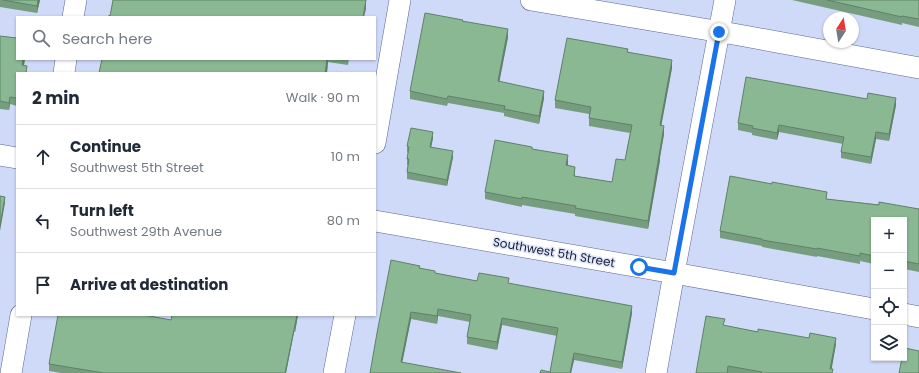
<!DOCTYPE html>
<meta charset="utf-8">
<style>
body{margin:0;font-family:Poppins,sans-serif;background:#f6f6f7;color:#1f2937}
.controls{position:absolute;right:12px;bottom:12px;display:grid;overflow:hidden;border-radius:0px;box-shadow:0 1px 3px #0004}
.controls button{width:36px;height:36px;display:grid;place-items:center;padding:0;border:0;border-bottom:1px solid #e0e1e3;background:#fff;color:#1f2937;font:20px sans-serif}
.compass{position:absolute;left:823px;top:12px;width:36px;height:36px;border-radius:50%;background:#fff;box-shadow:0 1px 3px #0004;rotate:12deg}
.stop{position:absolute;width:12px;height:12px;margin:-9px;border:3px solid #1a73e8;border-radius:50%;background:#fff}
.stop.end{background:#1a73e8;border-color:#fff;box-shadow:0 1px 4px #0008}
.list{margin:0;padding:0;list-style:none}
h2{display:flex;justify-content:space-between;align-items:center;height:52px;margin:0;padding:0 16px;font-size:17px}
h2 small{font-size:13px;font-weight:400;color:#747a83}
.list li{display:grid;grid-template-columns:26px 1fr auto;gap:12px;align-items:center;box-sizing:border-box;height:64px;padding:0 16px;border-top:1px solid #e0e1e3}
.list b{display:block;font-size:15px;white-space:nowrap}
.list p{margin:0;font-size:13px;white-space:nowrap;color:#747a83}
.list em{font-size:13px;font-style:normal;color:#747a83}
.icon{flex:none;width:22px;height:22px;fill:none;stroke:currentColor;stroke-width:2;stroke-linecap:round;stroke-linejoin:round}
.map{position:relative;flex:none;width:919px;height:373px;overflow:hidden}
.search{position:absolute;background:#fff;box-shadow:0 1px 3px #0004;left:16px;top:16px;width:360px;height:44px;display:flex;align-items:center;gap:10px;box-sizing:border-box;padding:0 14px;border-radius:0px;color:#747a83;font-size:15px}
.panel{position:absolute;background:#fff;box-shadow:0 1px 3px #0004;left:16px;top:72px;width:360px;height:244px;border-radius:0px}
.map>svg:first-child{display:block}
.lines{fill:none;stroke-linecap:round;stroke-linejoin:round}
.minor-casing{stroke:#586694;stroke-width:22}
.minor{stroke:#fff;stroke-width:21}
.wall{fill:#769e7e}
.shaded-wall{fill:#608167}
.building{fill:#89b893;stroke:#608167}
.route{stroke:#1a73e8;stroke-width:5}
.labels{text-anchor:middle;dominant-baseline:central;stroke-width:3;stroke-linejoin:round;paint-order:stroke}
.street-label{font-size:12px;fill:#191f32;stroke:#e0e7fc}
</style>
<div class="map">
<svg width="919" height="373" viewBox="0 0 919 373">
<rect width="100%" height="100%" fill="#cfdaf9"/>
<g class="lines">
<g class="minor-casing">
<g id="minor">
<path d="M 531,0 L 739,35 L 919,68"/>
<path d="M 73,17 L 76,0"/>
<path d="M 64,73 L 66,59"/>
<path d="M 375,143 L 400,0"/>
<path d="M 0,155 L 17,158"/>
<path d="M 375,221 L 674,273 L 874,309"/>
<path d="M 904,314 L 919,317"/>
<path d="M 11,373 L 21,315"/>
<path d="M 334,373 L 345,315"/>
<path d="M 656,373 L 674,273 L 725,0"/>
</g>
</g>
<use href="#minor" class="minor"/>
</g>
<g class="wall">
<path d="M 0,0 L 40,0 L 37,13 L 0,7 Z"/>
<path d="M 792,0 L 919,0 L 919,27 L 902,23 L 902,25 Z"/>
<path d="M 463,21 L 508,37 L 499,82 L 544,98 L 539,124 L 504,116 L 504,113 L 448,103 L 447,106 L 410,99 L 410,91 Z"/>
<path d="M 0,36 L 17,59 L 25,59 L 24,66 L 27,73 L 17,73 L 17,106 L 10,104 L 9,110 L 0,109 Z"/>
<path d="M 628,52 L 672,68 L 661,125 L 664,134 L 648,229 L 575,216 L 575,214 L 522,205 L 522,207 L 485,199 L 485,192 L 532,149 L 568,163 L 568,165 L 575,174 L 575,176 L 612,182 L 625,160 L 630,133 L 589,126 L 589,114 L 555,108 L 555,100 Z"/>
<path d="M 102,59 L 349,59 L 348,65 L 328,62 L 327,73 L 99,73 Z"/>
<path d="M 896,105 L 889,141 L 876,139 L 871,164 L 841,158 L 841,152 L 843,144 L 779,132 L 777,140 L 752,135 L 752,133 L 738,130 L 738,123 Z"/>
<path d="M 433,138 L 431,147 L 453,157 L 447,186 L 407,179 L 407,172 L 408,165 L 407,165 L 407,159 L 408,153 L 407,152 L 407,146 Z"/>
<path d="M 827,199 L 919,209 L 919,272 L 904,269 L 904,220 L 874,220 L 874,264 L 860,261 L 860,264 L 817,256 L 817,257 L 762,247 L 762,246 L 720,238 L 720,231 Z"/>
<path d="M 420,268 L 435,273 L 477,281 L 509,283 L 632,313 L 622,369 L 574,360 L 571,373 L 540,373 L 550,372 L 557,336 L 502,325 L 497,350 L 467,344 L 467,337 L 470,322 L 438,316 L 437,324 L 411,319 L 402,362 L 370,373 Z"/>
<path d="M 298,315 L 295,332 L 294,332 L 286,373 L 61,373 L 49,371 L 49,364 L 171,320 Z"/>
<path d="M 725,326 L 758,332 L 836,344 L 831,369 L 833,373 L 696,373 Z"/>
</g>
<g class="shaded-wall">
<path d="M 38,0 L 40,0 L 37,13 L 37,6 Z"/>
<path d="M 366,0 L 366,9 L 364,17 L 363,17 Z"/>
<path d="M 508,29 L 508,37 L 498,89 L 498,81 Z"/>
<path d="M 23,59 L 25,59 L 22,73 L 22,65 Z"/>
<path d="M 327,59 L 328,59 L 328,62 L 327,73 L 325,73 Z"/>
<path d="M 672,60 L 672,68 L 660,133 L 660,125 Z"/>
<path d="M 544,91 L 544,98 L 539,124 L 539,116 Z"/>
<path d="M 10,97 L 10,104 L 9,110 L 9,103 Z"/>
<path d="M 896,98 L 896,105 L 889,141 L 889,134 Z"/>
<path d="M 779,125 L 779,132 L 777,140 L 777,133 Z"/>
<path d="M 664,126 L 664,134 L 660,157 L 660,161 L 648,229 L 648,221 Z"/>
<path d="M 433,132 L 433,138 L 430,153 L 430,147 Z"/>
<path d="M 876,132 L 876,139 L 871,164 L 871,157 Z"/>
<path d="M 453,151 L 453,157 L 447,186 L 447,180 Z"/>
<path d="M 568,155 L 568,163 L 566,173 L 566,165 Z"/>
<path d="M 5,197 L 5,203 L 0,231 L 0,225 Z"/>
<path d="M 632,306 L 632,313 L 622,369 L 622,362 Z"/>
<path d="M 438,309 L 438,316 L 437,324 L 437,316 Z"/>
<path d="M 411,312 L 411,319 L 401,369 L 401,362 Z"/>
<path d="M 297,315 L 298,315 L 295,332 L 295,325 Z"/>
<path d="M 502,318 L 502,325 L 497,350 L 497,342 Z"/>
<path d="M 294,325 L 294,332 L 286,373 L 285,373 Z"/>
<path d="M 836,338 L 836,344 L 831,373 L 830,369 Z"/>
<path d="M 574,353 L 574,360 L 571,373 L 570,373 Z"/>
</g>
<g class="building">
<path d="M 3,0 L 38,0 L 37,6 Z"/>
<path d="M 113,0 L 366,0 L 363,17 L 109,17 L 109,15 L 110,16 Z"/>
<path d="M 827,0 L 919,0 L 919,19 L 902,16 L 902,17 Z"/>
<path d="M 425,13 L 463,20 L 462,21 L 508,29 L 498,81 L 544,91 L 539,116 L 504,109 L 505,106 L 448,96 L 447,99 L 410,91 Z"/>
<path d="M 0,36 L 17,38 L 17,59 L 23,59 L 22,65 L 27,66 L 26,73 L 17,73 L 17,98 L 10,97 L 9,103 L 0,101 Z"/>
<path d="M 567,38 L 628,49 L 627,52 L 672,60 L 660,125 L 664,126 L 648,221 L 575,208 L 576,206 L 522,197 L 522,199 L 485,192 L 495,140 L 532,147 L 532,149 L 568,155 L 566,165 L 575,167 L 574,176 L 612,182 L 616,159 L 625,160 L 632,125 L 589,118 L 591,107 L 555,100 Z"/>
<path d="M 102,59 L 327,59 L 325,73 L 99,73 Z"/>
<path d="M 746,77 L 867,99 L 868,93 L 896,98 L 889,134 L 876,132 L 871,157 L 841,152 L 844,137 L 779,125 L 777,133 L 752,128 L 753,126 L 738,123 Z"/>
<path d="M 411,128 L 433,132 L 430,147 L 453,151 L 447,180 L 407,172 L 409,159 L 407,159 L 409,147 L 407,146 Z"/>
<path d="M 730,176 L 772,184 L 772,182 L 827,192 L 826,199 L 879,205 L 879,202 L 919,209 L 919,264 L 904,261 L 904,220 L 874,220 L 874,256 L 860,253 L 860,256 L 817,248 L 817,249 L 762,240 L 762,239 L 720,231 Z"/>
<path d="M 0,196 L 5,197 L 0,225 Z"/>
<path d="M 391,260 L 420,266 L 419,268 L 435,271 L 435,273 L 477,281 L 479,273 L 509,278 L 508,283 L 632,306 L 622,362 L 574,353 L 570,373 L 540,373 L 541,370 L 550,372 L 558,328 L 502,318 L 497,342 L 467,337 L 471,315 L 438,309 L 437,316 L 411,312 L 401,362 L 461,373 L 370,373 L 377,333 Z"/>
<path d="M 58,315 L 144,315 L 171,320 L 172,315 L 297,315 L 285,373 L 104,373 L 49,364 Z"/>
<path d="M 706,316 L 725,319 L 723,325 L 758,332 L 758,329 L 809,338 L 810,333 L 836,338 L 830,369 L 833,369 L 832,373 L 761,373 L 762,372 L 728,366 L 727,373 L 696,373 Z"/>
<path d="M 905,348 L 919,351 L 919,373 L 899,373 L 902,358 L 904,358 Z"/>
</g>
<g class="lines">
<path class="route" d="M 639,267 L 674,273 L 719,32"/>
</g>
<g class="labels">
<g class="street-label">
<text transform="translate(554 252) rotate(10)">Southwest 5th Street</text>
</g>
</g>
</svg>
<div class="controls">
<button>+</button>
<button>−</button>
<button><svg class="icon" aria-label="locate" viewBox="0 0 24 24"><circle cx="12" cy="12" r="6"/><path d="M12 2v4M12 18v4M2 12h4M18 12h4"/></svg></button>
<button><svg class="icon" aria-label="layers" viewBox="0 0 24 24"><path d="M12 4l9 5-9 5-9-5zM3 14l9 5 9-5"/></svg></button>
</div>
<svg class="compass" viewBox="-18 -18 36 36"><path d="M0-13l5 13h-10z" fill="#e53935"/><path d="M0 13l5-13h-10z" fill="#747a83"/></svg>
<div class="stop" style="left:639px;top:267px"></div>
<div class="stop end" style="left:719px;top:32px"></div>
<div class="search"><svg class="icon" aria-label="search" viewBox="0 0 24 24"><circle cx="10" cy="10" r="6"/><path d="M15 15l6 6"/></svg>Search here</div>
<section class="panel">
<h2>2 min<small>Walk · 90 m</small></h2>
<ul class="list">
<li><svg class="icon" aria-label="ahead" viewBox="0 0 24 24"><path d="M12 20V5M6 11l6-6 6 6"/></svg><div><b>Continue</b><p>Southwest 5th Street</p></div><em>10 m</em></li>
<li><svg class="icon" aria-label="left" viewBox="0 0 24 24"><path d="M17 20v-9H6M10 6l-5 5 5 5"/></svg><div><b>Turn left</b><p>Southwest 29th Avenue</p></div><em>80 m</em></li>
<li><svg class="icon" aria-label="arrive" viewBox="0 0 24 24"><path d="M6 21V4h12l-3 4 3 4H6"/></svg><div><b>Arrive at destination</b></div></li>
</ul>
</section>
</div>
